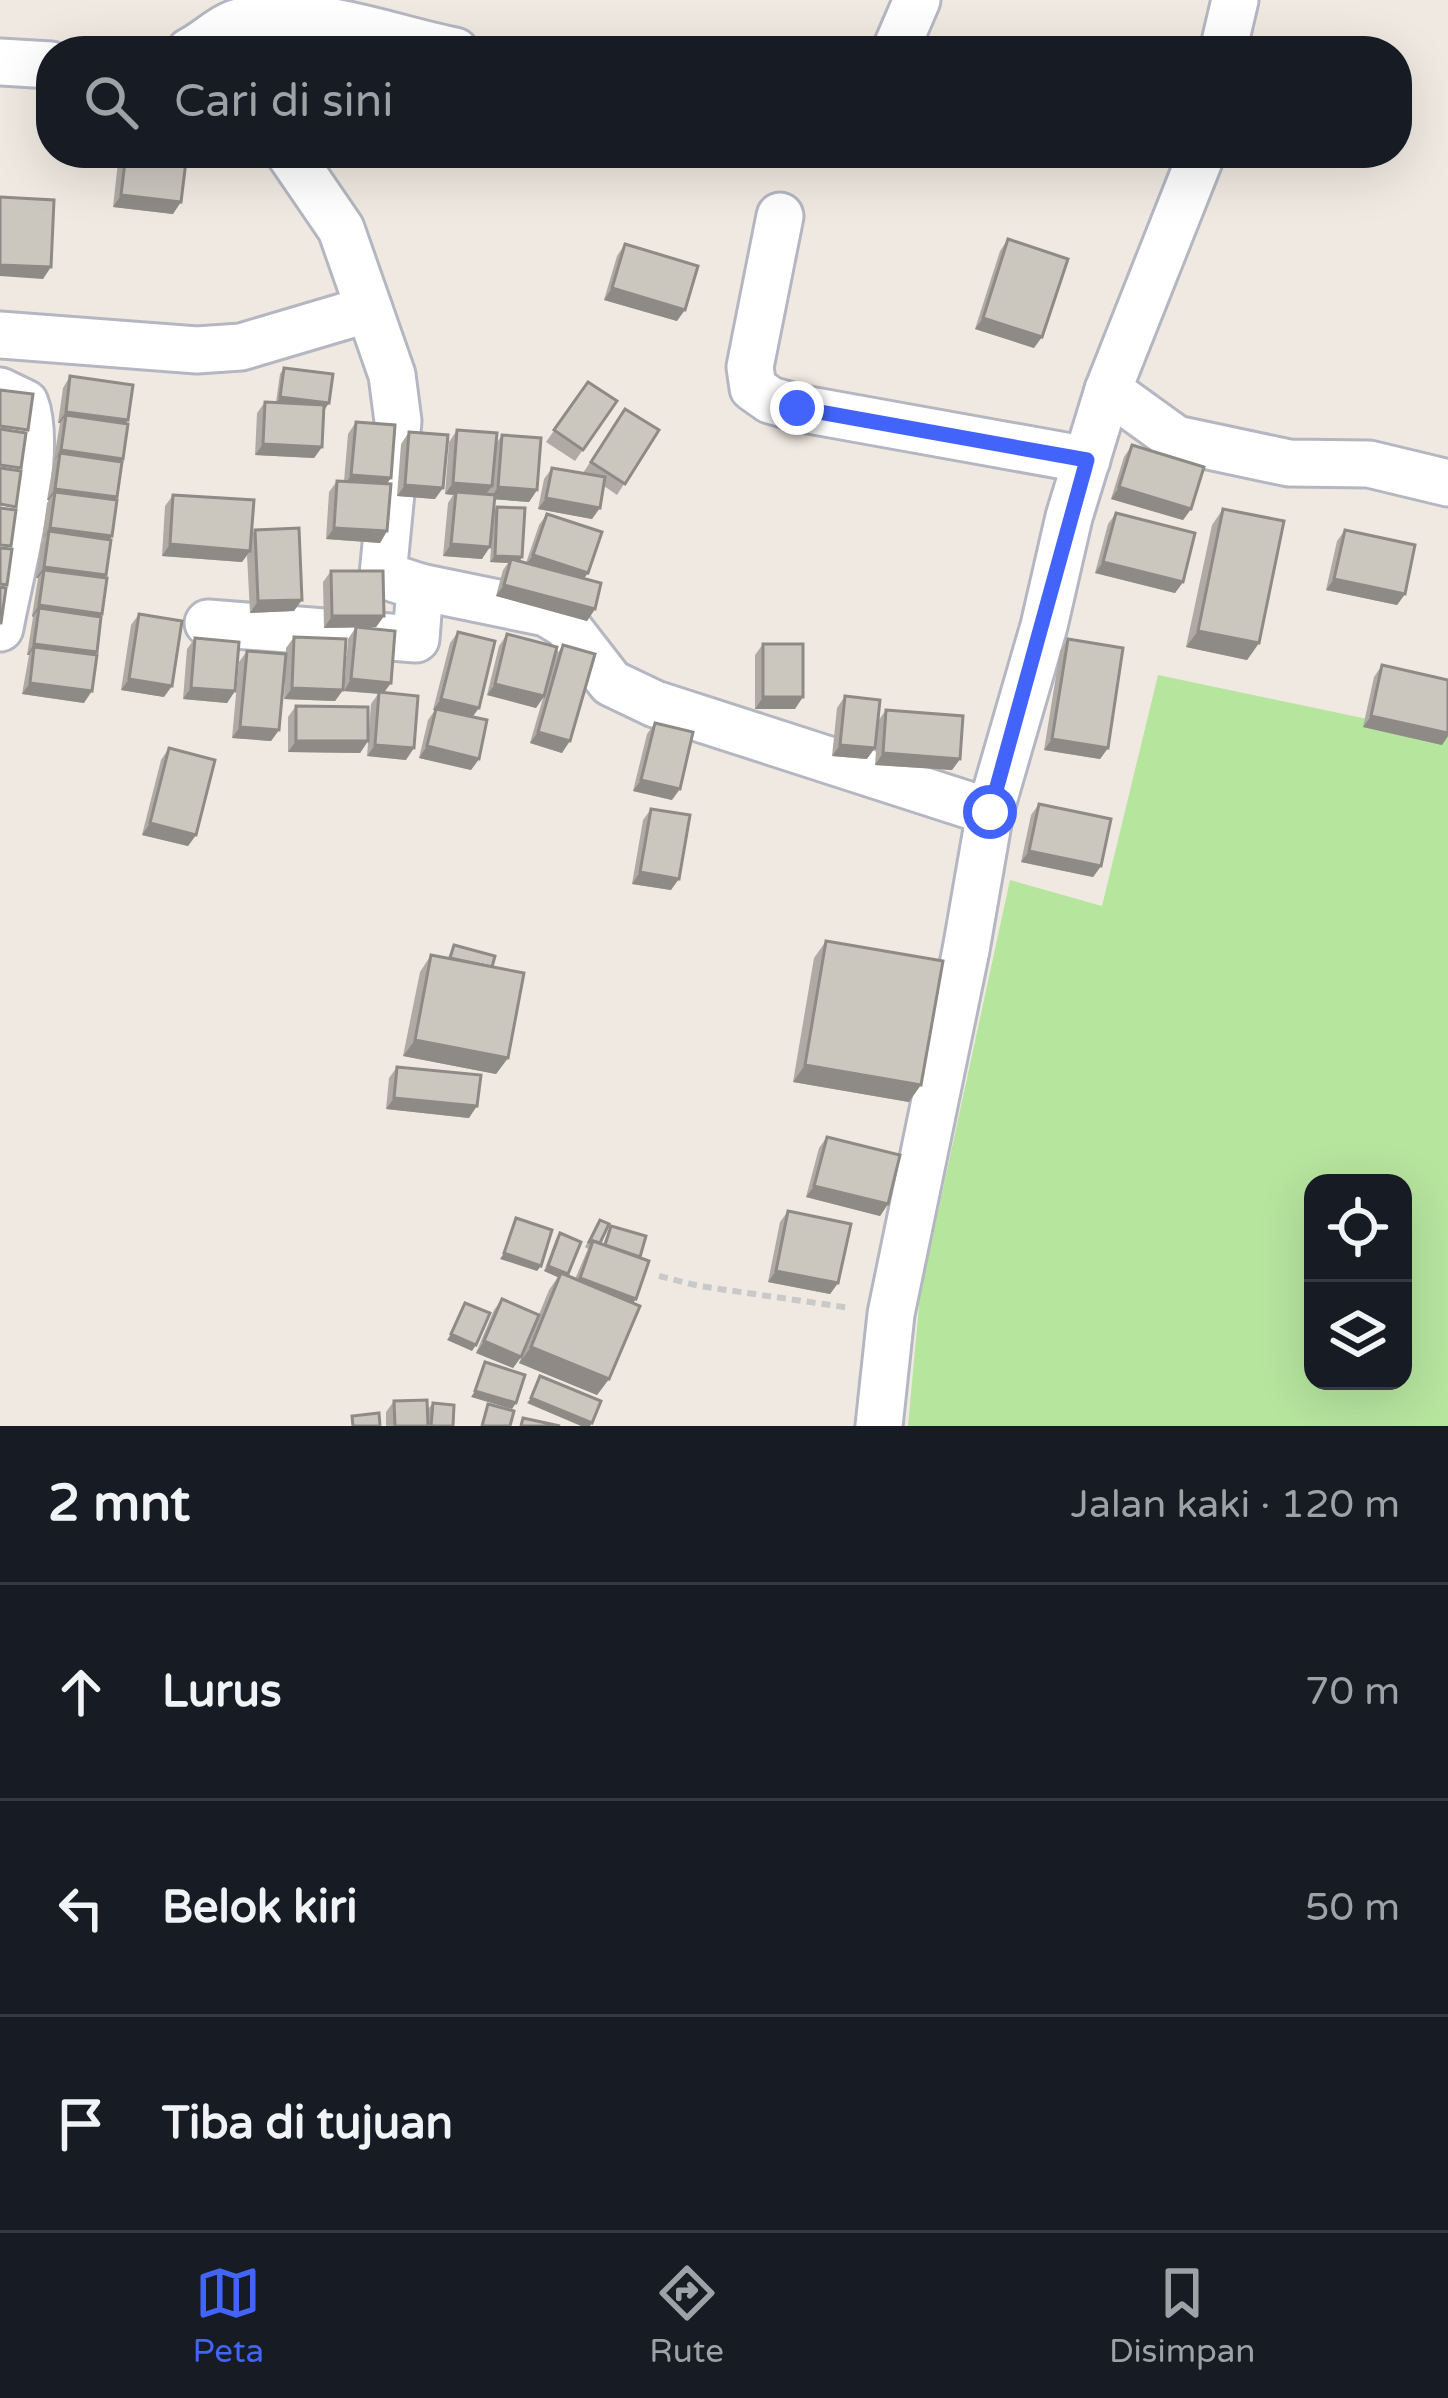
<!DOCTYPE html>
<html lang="id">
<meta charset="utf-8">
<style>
body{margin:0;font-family:"Varela Round",sans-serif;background:#242831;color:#f1f3f6}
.controls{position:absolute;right:36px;bottom:36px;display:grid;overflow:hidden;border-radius:24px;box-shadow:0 12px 48px #0002}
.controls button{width:108px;height:108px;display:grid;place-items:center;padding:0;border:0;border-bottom:3px solid #363941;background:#171b24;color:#f1f3f6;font:60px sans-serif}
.stop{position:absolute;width:36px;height:36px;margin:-27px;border:9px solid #4264fb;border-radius:50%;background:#fff}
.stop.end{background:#4264fb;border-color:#fff;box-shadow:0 3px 12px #0008}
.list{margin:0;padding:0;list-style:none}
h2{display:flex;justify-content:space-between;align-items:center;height:156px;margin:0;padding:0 48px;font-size:51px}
h2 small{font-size:39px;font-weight:400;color:#9ea1a6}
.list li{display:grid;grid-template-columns:78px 1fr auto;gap:36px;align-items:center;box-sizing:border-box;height:216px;padding:0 48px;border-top:3px solid #363941}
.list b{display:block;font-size:45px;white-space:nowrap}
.list em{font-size:39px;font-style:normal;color:#9ea1a6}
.icon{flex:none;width:66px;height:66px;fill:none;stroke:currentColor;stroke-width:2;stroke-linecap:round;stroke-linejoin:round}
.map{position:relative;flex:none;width:1448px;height:1426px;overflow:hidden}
.search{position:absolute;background:#171b24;box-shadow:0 12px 48px #0002;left:36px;right:36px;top:36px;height:132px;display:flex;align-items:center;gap:30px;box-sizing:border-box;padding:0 42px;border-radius:48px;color:#9ea1a6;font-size:45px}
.sheet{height:804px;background:#171b24}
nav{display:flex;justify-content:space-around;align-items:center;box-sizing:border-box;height:168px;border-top:3px solid #363941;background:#171b24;font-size:33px;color:#9ea1a6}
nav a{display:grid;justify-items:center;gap:6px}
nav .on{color:#4264fb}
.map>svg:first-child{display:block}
.green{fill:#b6e59e;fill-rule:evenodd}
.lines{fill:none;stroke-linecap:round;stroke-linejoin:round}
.street-casing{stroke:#b4b7c1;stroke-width:51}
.path{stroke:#c9c9c9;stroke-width:6;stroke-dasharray:9 6;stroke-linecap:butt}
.street{stroke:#fff;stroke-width:45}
.wall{fill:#afaba4}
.shaded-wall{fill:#8e8b86}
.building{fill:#cbc7bf;stroke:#8e8b86;stroke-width:3}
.route{stroke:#4264fb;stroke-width:15}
</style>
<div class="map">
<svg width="1448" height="1426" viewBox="0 0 1448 1426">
<rect width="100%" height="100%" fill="#efe9e1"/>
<path class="green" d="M 1158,675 L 1448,736 L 1448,1426 L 908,1426 L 920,1295 L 1010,880 L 1102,906 ZM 1313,1183 L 1403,1183 L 1403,1381 L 1313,1381 Z"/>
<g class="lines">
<g class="street-casing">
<g id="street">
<path d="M 190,51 C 207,43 221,27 239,22 C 313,5 384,37 455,51"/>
<path d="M 895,51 L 917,0"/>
<path d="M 1223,51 L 1235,0"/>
<path d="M 0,62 L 51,65"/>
<path d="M 780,216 L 750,367 L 753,388 L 770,400 L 798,408 L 1087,460"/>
<path d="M 0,335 L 197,350 L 241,347 L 369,309"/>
<path d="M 1108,390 L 1176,439 L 1289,463 L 1369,464 L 1448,483"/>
<path d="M 0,391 L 25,403 C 44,452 10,572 0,628"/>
<path d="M 420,587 L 546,613 L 566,625 L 611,683 L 655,704 L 990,812"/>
<path d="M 208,623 L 416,639 L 420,587 L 383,575 L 398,421 L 392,375 L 341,229 L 289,153"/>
<path d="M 879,1426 L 891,1314 L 966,950 L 990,812 L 1044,626 L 1069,517 L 1108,390 L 1202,153"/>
</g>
</g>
<path class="path" d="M 659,1276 L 699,1286 L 851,1308"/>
<use href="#street" class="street"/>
</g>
<g class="wall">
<path d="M 119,153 L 187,153 L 173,214 L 113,207 Z"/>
<path d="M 1008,239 L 1034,348 L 975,329 L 1000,251 Z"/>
<path d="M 625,244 L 677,321 L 604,300 L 617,256 Z"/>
<path d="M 284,368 L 325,409 L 322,447 L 314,458 L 255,455 L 257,413 L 265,402 L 276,402 L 280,374 Z"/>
<path d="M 70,376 L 126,423 L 112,536 L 110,540 L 95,655 L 84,703 L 22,694 L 29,655 L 27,655 L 33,617 L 32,616 L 38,578 L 36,578 L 41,543 L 44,539 L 42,539 L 47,503 L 49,500 L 47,500 L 60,423 L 58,423 L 63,388 Z"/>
<path d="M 588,382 L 617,401 L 575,461 L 546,442 Z"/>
<path d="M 625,409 L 659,430 L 617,495 L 604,486 L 592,519 L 538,509 L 544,479 L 552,468 L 583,473 Z"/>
<path d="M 356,422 L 391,478 L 386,484 L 387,531 L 380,543 L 326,539 L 329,492 L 337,481 L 344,481 L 348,434 Z"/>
<path d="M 457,430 L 496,444 L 502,435 L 537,490 L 529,502 L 494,499 L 493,512 L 497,507 L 522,557 L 520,561 L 526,563 L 539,525 L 547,514 L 584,579 L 595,609 L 587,621 L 496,596 L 503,570 L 508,563 L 490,562 L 493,521 L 482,559 L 443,556 L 448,503 L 453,495 L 445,494 L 449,442 Z"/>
<path d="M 409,432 L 435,499 L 397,496 L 401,444 Z"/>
<path d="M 1132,445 L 1191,509 L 1183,520 L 1111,499 L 1124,457 Z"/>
<path d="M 173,495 L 252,534 L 255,530 L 294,611 L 250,613 L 247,555 L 242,562 L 162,556 L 165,506 Z"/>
<path d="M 1223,509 L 1259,643 L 1247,660 L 1186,647 L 1212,525 Z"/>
<path d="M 1116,513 L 1183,582 L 1175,593 L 1095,573 L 1108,524 Z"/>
<path d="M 1345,530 L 1405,594 L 1397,605 L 1326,590 L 1337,541 Z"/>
<path d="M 331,571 L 384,616 L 376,627 L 324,628 L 323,582 Z"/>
<path d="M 139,614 L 164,697 L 121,690 L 131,625 Z"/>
<path d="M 356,627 L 384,693 L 406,760 L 367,756 L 371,704 L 378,694 L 344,691 L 348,639 Z"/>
<path d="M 458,632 L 479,759 L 471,770 L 419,758 L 428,720 L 435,710 L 433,710 L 450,643 Z"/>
<path d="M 507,634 L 555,657 L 563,645 L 562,753 L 530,743 L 543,698 L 536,708 L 487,695 L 499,646 Z"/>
<path d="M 294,637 L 343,690 L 335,701 L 284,699 L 286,648 Z"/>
<path d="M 195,638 L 235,691 L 227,703 L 183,699 L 187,649 Z"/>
<path d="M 1068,639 L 1108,748 L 1100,759 L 1044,750 L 1060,651 Z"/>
<path d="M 763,644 L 795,709 L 755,709 L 755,655 Z"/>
<path d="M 247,651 L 279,730 L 271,741 L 232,738 L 239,662 Z"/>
<path d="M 1382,665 L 1448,680 L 1448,736 L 1442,745 L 1363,727 L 1374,677 Z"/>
<path d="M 845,696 L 867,759 L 832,756 L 837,708 Z"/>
<path d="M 296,706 L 368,741 L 360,753 L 288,752 L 288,717 Z"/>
<path d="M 886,710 L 960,759 L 952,770 L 875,765 L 878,721 Z"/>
<path d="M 655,723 L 672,800 L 633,791 L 647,734 Z"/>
<path d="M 169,748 L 196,835 L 188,846 L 142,835 L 161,760 Z"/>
<path d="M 1039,804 L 1101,866 L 1093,877 L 1021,862 L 1031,815 Z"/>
<path d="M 651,809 L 671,890 L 632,884 L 643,820 Z"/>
<path d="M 826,941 L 909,1102 L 793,1082 L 814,958 Z"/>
<path d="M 454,945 L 492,967 L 508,1058 L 496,1074 L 403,1056 L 420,972 L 431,955 L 448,958 Z"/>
<path d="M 397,1067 L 469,1118 L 386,1109 L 389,1078 Z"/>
<path d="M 827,1137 L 888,1204 L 880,1216 L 806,1197 L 819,1148 Z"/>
<path d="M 788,1211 L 838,1283 L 830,1294 L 768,1282 L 780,1222 Z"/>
<path d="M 600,1220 L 600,1243 L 603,1244 L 611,1226 L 640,1258 L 636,1299 L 632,1303 L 609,1379 L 597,1395 L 519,1363 L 549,1290 L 558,1277 L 544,1271 L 556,1239 L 560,1233 L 567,1276 L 575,1279 L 588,1249 L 585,1247 Z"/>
<path d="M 502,1299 L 521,1357 L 513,1368 L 476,1353 L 494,1310 Z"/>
<path d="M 394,1401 L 428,1421 L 428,1409 L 433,1403 L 453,1426 L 386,1426 L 386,1412 Z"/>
</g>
<g class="shaded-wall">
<path d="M 121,195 L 181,202 L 173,214 L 113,207 Z"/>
<path d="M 0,265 L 51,267 L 43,279 L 0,276 Z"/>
<path d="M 612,288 L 685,310 L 677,321 L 604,300 Z"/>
<path d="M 983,318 L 1042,337 L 1034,348 L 975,329 Z"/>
<path d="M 280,397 L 329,403 L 325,409 L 276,403 Z"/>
<path d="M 66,412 L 128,420 L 120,432 L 66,415 L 60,423 L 58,423 Z"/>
<path d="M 263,444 L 322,447 L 314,458 L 255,455 Z"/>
<path d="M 61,450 L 123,459 L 115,470 L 60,453 L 53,462 Z"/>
<path d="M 351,475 L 391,478 L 383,489 L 344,486 Z"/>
<path d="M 453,483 L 492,486 L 484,497 L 456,492 L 453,495 L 445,494 Z"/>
<path d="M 405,485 L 443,488 L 435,499 L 397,496 Z"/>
<path d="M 498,487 L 537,490 L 529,502 L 490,499 Z"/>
<path d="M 1119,487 L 1191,509 L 1183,520 L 1111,499 Z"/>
<path d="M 55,489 L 117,497 L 109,509 L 55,492 L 49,500 L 47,500 Z"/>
<path d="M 546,498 L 600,508 L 592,519 L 538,509 Z"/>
<path d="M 50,528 L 112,536 L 104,548 L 49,531 L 42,539 Z"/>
<path d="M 334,528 L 387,531 L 380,543 L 326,539 Z"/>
<path d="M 170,544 L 250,551 L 242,562 L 162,556 Z"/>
<path d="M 451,544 L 490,547 L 482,559 L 443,556 Z"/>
<path d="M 533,555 L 588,573 L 580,584 L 525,566 Z"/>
<path d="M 495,556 L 522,557 L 518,563 L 511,559 L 508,563 L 490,562 Z"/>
<path d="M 1103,562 L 1183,582 L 1175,593 L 1095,573 Z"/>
<path d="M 44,567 L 106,575 L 98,587 L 44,570 L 38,578 L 36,578 Z"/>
<path d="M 1334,579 L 1405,594 L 1397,605 L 1326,590 Z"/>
<path d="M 504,585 L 595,609 L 587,621 L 496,596 Z"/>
<path d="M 302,600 L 294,611 L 250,613 L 258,601 Z"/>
<path d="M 39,605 L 102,614 L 94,625 L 39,608 L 33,617 L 32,616 Z"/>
<path d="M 332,616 L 384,616 L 376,627 L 324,628 Z"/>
<path d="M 1198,631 L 1259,643 L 1247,660 L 1186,647 Z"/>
<path d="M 34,644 L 97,652 L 89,664 L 34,647 L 29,655 L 27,655 Z"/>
<path d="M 129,679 L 172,686 L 164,697 L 121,690 Z"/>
<path d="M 351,679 L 391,683 L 383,694 L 344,691 Z"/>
<path d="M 30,683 L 92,691 L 84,703 L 22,694 Z"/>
<path d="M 495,684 L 544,696 L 536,708 L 487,695 Z"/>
<path d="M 191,688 L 235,691 L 227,703 L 183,699 Z"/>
<path d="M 292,688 L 343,690 L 335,701 L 284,699 Z"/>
<path d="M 763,697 L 803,697 L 795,709 L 755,709 Z"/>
<path d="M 441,699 L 479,708 L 471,719 L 433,710 Z"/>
<path d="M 1371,716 L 1448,733 L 1448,736 L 1442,745 L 1363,727 Z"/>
<path d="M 240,727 L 279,730 L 271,741 L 232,738 Z"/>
<path d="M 538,732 L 570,741 L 562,753 L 530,743 Z"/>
<path d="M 1052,739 L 1108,748 L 1100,759 L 1044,750 Z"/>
<path d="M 296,741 L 368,741 L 360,753 L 288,752 Z"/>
<path d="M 375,745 L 414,748 L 406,760 L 367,756 Z"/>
<path d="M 840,745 L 875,748 L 867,759 L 832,756 Z"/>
<path d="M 427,746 L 479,759 L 471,770 L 419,758 Z"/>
<path d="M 883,753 L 960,759 L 952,770 L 875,765 Z"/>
<path d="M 641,780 L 680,789 L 672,800 L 633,791 Z"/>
<path d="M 150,823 L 196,835 L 188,846 L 142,835 Z"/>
<path d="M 1029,851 L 1101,866 L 1093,877 L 1021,862 Z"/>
<path d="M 640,872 L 679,879 L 671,890 L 632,884 Z"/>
<path d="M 415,1040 L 508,1058 L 496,1074 L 403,1056 Z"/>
<path d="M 805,1065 L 921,1085 L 909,1102 L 793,1082 Z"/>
<path d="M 394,1098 L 477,1106 L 469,1118 L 386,1109 Z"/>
<path d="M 814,1186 L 888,1204 L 880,1216 L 806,1197 Z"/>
<path d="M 504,1253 L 541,1266 L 537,1271 L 500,1259 Z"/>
<path d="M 548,1266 L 568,1274 L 564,1280 L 544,1271 Z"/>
<path d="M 776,1271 L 838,1283 L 830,1294 L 768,1282 Z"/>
<path d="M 580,1278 L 636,1299 L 628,1310 L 572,1289 Z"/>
<path d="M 451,1334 L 476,1345 L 472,1351 L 447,1340 Z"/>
<path d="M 484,1341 L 521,1357 L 513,1368 L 476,1353 Z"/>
<path d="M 531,1347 L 609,1379 L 597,1395 L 519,1363 Z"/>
<path d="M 475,1391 L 516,1403 L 512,1409 L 471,1397 Z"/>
<path d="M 531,1398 L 592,1423 L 590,1426 L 581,1426 L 527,1403 Z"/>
</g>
<g class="building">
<path d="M 126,153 L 187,153 L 181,202 L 121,195 Z"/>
<path d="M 0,197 L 54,200 L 51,267 L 0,265 Z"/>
<path d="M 1008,239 L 1068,259 L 1042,337 L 983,318 Z"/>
<path d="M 625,244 L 698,266 L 685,310 L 612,288 Z"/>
<path d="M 284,368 L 333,374 L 329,403 L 280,397 Z"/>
<path d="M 70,376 L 133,385 L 128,420 L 66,412 Z"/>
<path d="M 588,382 L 617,401 L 583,450 L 554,430 Z"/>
<path d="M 0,390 L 33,394 L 28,430 L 0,426 Z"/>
<path d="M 265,402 L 324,405 L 322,447 L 263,444 Z"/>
<path d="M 625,409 L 659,430 L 625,484 L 591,462 Z"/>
<path d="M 66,415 L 128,424 L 123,459 L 61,450 Z"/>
<path d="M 356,422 L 395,425 L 391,478 L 351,475 Z"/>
<path d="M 0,429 L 26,433 L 21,468 L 0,465 Z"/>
<path d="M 457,430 L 497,433 L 492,486 L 453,483 Z"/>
<path d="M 409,432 L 448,435 L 443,488 L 405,485 Z"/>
<path d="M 502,435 L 541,438 L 537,490 L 498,487 Z"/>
<path d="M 1132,445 L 1204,467 L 1191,509 L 1119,487 Z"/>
<path d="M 60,453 L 122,462 L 117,497 L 55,489 Z"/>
<path d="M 0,468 L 21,471 L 16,507 L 0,504 Z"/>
<path d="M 552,468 L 605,477 L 600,508 L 546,498 Z"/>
<path d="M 337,481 L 391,484 L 387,531 L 334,528 Z"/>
<path d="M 55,492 L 117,500 L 112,536 L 50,528 Z"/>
<path d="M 456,492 L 495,495 L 490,547 L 451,544 Z"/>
<path d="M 173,495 L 254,500 L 250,551 L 170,544 Z"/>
<path d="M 497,507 L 525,508 L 522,557 L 495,556 Z"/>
<path d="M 0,508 L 16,510 L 11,546 L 0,545 Z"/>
<path d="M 1223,509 L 1284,521 L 1259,643 L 1198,631 Z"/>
<path d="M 1116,513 L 1195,533 L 1183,582 L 1103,562 Z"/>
<path d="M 547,514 L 602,532 L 588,573 L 533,555 Z"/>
<path d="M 299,528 L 302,600 L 258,601 L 255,530 Z"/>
<path d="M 1345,530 L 1415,545 L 1405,594 L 1334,579 Z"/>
<path d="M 49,531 L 111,540 L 106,575 L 44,567 Z"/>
<path d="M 0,548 L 12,549 L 7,585 L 0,584 Z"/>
<path d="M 511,559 L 601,583 L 595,609 L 504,585 Z"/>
<path d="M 44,570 L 107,578 L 102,614 L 39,605 Z"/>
<path d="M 331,571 L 383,571 L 384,616 L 332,616 Z"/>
<path d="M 0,587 L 6,588 L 1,623 L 0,623 Z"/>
<path d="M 39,608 L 101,617 L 97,652 L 34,644 Z"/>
<path d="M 139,614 L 182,621 L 172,686 L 129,679 Z"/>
<path d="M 356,627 L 395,631 L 391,683 L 351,679 Z"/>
<path d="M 458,632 L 495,641 L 479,708 L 441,699 Z"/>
<path d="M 507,634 L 557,647 L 544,696 L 495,684 Z"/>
<path d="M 294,637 L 346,639 L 343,690 L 292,688 Z"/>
<path d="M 195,638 L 239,642 L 235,691 L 191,688 Z"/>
<path d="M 1068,639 L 1123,648 L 1108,748 L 1052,739 Z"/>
<rect x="763" y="644" width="40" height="53"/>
<path d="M 563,645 L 595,654 L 570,741 L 538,732 Z"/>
<path d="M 34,647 L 97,655 L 92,691 L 30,683 Z"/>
<path d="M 247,651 L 286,654 L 279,730 L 240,727 Z"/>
<path d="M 1382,665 L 1448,680 L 1448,733 L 1371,716 Z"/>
<path d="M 379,692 L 418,696 L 414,748 L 375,745 Z"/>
<path d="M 845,696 L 880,700 L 875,748 L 840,745 Z"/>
<path d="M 296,706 L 368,707 L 368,741 L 296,741 Z"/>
<path d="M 436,709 L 487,720 L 479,759 L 427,746 Z"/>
<path d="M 886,710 L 963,716 L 960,759 L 883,753 Z"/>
<path d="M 655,723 L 693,732 L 680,789 L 641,780 Z"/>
<path d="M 169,748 L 215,760 L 196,835 L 150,823 Z"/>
<path d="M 1039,804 L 1111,819 L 1101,866 L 1029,851 Z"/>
<path d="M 651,809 L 690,815 L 679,879 L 640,872 Z"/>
<path d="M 826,941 L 943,961 L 921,1085 L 805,1065 Z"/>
<path d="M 454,945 L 495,956 L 492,967 L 450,958 Z"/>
<path d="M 431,955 L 524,973 L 508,1058 L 415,1040 Z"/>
<path d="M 397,1067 L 481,1075 L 477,1106 L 394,1098 Z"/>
<path d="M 827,1137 L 900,1155 L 888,1204 L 814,1186 Z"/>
<path d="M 788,1211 L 851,1224 L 838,1283 L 776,1271 Z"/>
<path d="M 516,1218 L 552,1230 L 541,1266 L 504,1253 Z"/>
<path d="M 600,1220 L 609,1224 L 600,1243 L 593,1241 L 593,1243 L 589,1242 Z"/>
<path d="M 611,1226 L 646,1236 L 640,1257 L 605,1245 Z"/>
<path d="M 560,1233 L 581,1242 L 568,1274 L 548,1266 Z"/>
<path d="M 593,1241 L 649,1261 L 636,1299 L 580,1278 Z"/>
<path d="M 561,1273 L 640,1306 L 609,1379 L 531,1347 Z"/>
<path d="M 502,1299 L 539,1315 L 521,1357 L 484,1341 Z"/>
<path d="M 465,1303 L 490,1313 L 476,1345 L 451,1334 Z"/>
<path d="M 485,1362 L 525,1375 L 516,1403 L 475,1391 Z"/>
<path d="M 540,1376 L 601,1401 L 592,1423 L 531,1398 Z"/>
<path d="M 427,1400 L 428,1426 L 395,1426 L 394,1401 Z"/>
<path d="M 433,1403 L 454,1405 L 453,1426 L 431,1426 Z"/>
<path d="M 488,1404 L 514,1411 L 510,1426 L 482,1426 Z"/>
<path d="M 379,1413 L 380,1426 L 353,1426 L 352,1416 Z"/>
<path d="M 523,1418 L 560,1426 L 521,1426 Z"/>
</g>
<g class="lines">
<path class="route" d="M 797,408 L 1087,460 L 990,812"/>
</g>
</svg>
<div class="controls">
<button><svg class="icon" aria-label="locate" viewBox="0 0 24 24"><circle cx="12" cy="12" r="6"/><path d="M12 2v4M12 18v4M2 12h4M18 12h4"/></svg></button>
<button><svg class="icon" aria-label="layers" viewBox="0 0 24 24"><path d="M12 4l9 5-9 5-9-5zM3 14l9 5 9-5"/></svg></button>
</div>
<div class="stop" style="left:990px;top:812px"></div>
<div class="stop end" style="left:797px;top:408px"></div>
<div class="search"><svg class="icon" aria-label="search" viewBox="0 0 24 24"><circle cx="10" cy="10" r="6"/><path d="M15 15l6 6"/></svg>Cari di sini</div>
</div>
<section class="sheet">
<h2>2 mnt<small>Jalan kaki · 120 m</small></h2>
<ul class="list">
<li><svg class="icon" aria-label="ahead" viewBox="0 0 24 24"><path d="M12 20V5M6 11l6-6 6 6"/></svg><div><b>Lurus</b></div><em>70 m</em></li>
<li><svg class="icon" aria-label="left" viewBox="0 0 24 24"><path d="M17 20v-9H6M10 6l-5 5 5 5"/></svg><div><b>Belok kiri</b></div><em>50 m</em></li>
<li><svg class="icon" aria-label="arrive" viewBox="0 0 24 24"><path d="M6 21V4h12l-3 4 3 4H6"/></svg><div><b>Tiba di tujuan</b></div></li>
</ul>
</section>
<nav>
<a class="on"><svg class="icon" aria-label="map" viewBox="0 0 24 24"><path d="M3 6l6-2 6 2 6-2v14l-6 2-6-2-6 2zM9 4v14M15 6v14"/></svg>Peta</a>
<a><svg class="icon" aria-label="directions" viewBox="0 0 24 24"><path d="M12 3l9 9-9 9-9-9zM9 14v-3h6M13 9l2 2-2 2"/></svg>Rute</a>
<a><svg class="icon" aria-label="saved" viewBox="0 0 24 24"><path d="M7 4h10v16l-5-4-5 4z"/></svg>Disimpan</a>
</nav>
